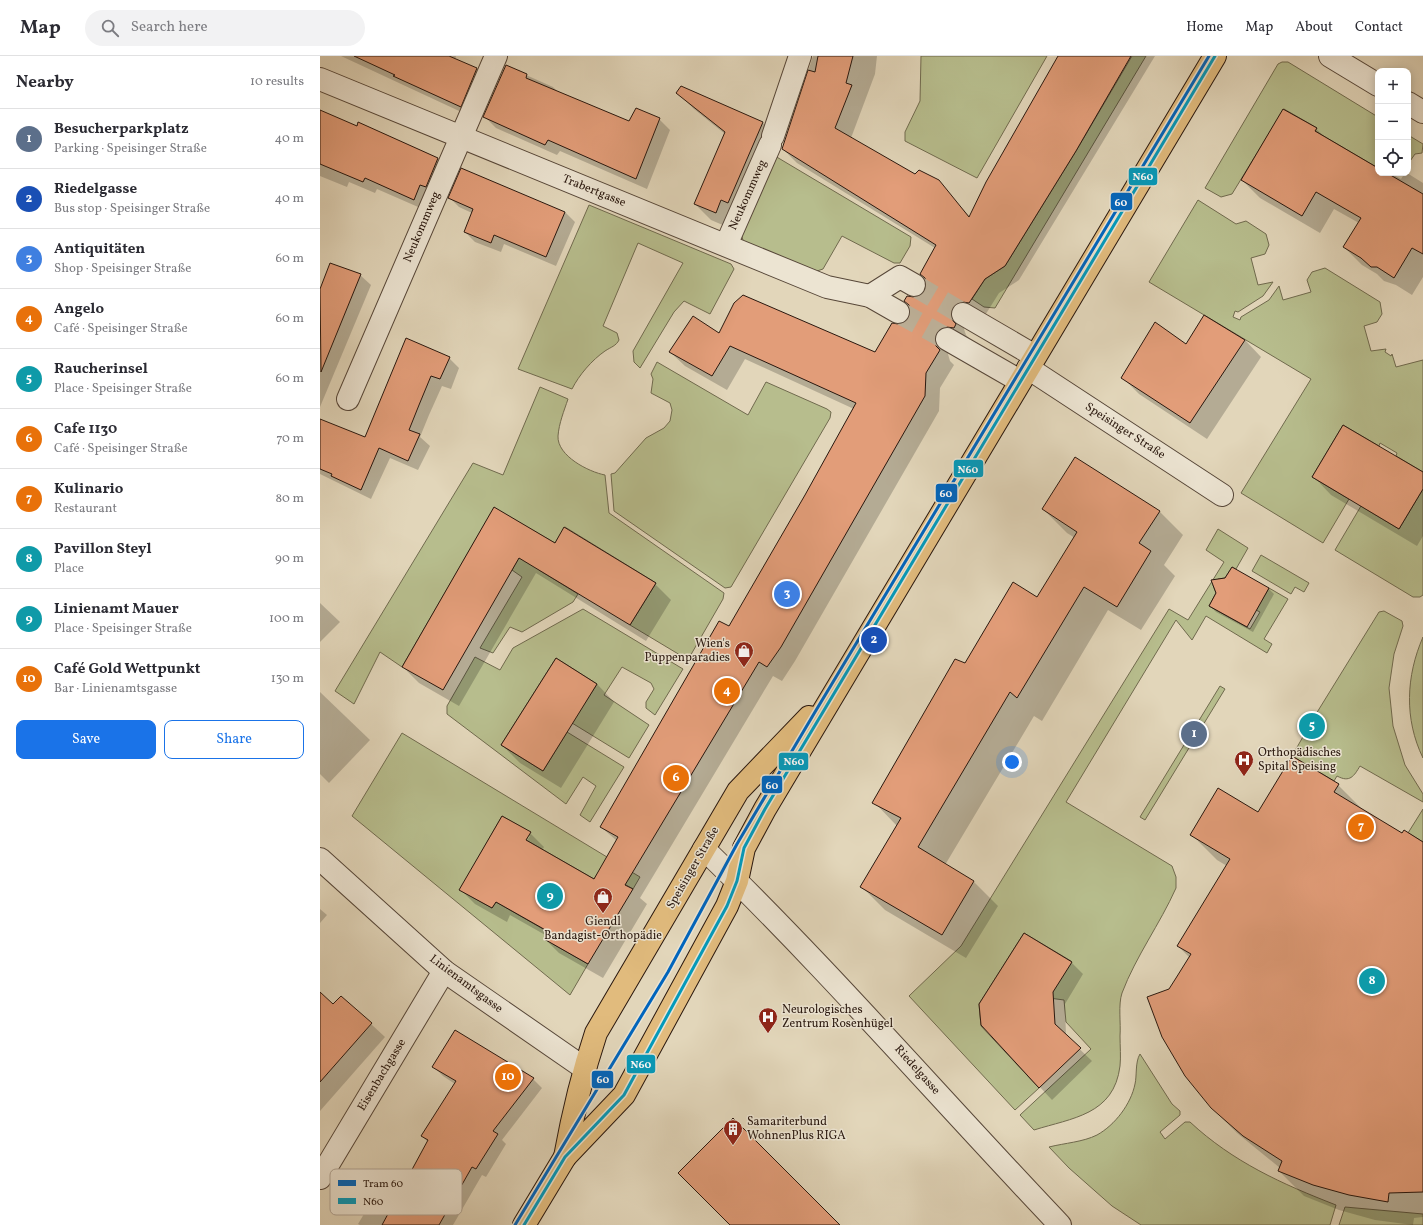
<!DOCTYPE html>
<meta charset="utf-8">
<style>
body{margin:0;font-family:Vollkorn,serif;background:#f2f2f3;color:#2b2b33}
.controls{position:absolute;right:12px;top:12px;display:grid;overflow:hidden;border-radius:8px;box-shadow:0 2px 10px #0003}
.controls button{width:36px;height:36px;display:grid;place-items:center;padding:0;border:0;border-bottom:1px solid #e1e1e2;background:#fff;color:#2b2b33;font:20px sans-serif}
.you{position:absolute;left:692px;top:706px;width:14px;height:14px;margin:-10px;border:3px solid #fff;border-radius:50%;background:#1a73e8;box-shadow:0 0 0 6px #1a73e833}
.badge{display:grid;place-items:center;width:26px;height:26px;border-radius:50%;background:#1a73e8;color:#fff;font-size:13px;font-weight:700}
.pin{position:absolute;translate:-50% -50%;border:2px solid #fff;box-shadow:0 1px 4px #0006}
.list{margin:0;padding:0;list-style:none}
h2{display:flex;justify-content:space-between;align-items:center;height:52px;margin:0;padding:0 16px;font-size:17px}
h2 small{font-size:13px;font-weight:400;color:#7c7c81}
.list li{display:grid;grid-template-columns:26px 1fr auto;gap:12px;align-items:center;box-sizing:border-box;height:60px;padding:0 16px;border-top:1px solid #e1e1e2}
.list b{display:block;font-size:15px;white-space:nowrap}
.list p{margin:0;font-size:13px;white-space:nowrap;color:#7c7c81}
.list em{font-size:13px;font-style:normal;color:#7c7c81}
.actions{display:flex;gap:8px;padding:12px 16px}
.actions a{flex:1;padding:9px 0;border:1px solid #1a73e8;border-radius:8px;text-align:center;font-size:14px;color:#1a73e8}
.actions .main{background:#1a73e8;color:#fff}
.icon{flex:none;width:22px;height:22px;fill:none;stroke:currentColor;stroke-width:2;stroke-linecap:round;stroke-linejoin:round}
.map{position:relative;flex:none;width:1103px;height:1169px;overflow:hidden}
header{display:flex;align-items:center;gap:24px;box-sizing:border-box;height:56px;padding:0 20px;background:#fff;border-bottom:1px solid #e1e1e2}
header strong{font-size:19px}
nav{display:flex;gap:22px;margin-inline-start:auto;font-size:14px}
.search{width:280px;height:36px;background:#f2f2f3;display:flex;align-items:center;gap:10px;box-sizing:border-box;padding:0 14px;border-radius:22px;color:#7c7c81;font-size:15px}
main{display:flex}
aside{flex:1;background:#fff}
.map>svg:first-child{display:block}
.green{fill:#b7bd8d;stroke:#706a4e}
.shadow{fill:#0003;fill-rule:evenodd}
.building{fill:#e29d79;stroke:#29170e}
.lines{fill:none;stroke-linecap:round;stroke-linejoin:round}
.minor-tunnel{stroke:#bdb098;stroke-width:22;stroke-dasharray:22 11;stroke-linecap:butt}
.minor-casing{stroke:#574739;stroke-width:24}
.major-casing{stroke:#29170e;stroke-width:24}
.minor{stroke:#ece4d2;stroke-width:22}
.major{stroke:#e1bb7d;stroke-width:22}
.bus-1-casing{stroke:#ece4d2;stroke-width:6}
.bus-1{stroke:#049abb;stroke-width:3}
.tram-1-casing{stroke:#ece4d2;stroke-width:6}
.tram-1{stroke:#0065bd;stroke-width:3}
.labels{text-anchor:middle;dominant-baseline:central;stroke-width:3;stroke-linejoin:round;paint-order:stroke}
.street-label{font-size:12px;fill:#29170e;stroke:#ece4d2}
.poi-label{font-size:12px;fill:#29170e;stroke:#ece4d2;text-anchor:start}
.key{fill:#ece4d2;stroke:#b2a697;stroke-width:1}
.key-label{font-size:11px;fill:#29170e}
.line-badge{stroke:#ece4d2;stroke-width:1.5}
.badge-label{font-size:11px;text-anchor:middle;font-weight:bold;fill:#fff}
</style>
<header>
<strong>Map</strong>
<div class="search"><svg class="icon" aria-label="search" viewBox="0 0 24 24"><circle cx="10" cy="10" r="6"/><path d="M15 15l6 6"/></svg>Search here</div>
<nav><a>Home</a><a>Map</a><a>About</a><a>Contact</a></nav>
</header>
<main>
<aside>
<h2>Nearby<small>10 results</small></h2>
<ul class="list">
<li><span class="badge" style="background:#5c6f8a">1</span><div><b>Besucherparkplatz</b><p>Parking · Speisinger Straße</p></div><em>40 m</em></li>
<li><span class="badge" style="background:#1a4fb4">2</span><div><b>Riedelgasse</b><p>Bus stop · Speisinger Straße</p></div><em>40 m</em></li>
<li><span class="badge" style="background:#3f7fe0">3</span><div><b>Antiquitäten</b><p>Shop · Speisinger Straße</p></div><em>60 m</em></li>
<li><span class="badge" style="background:#e8710a">4</span><div><b>Angelo</b><p>Café · Speisinger Straße</p></div><em>60 m</em></li>
<li><span class="badge" style="background:#0f9aa8">5</span><div><b>Raucherinsel</b><p>Place · Speisinger Straße</p></div><em>60 m</em></li>
<li><span class="badge" style="background:#e8710a">6</span><div><b>Cafe 1130</b><p>Café · Speisinger Straße</p></div><em>70 m</em></li>
<li><span class="badge" style="background:#e8710a">7</span><div><b>Kulinario</b><p>Restaurant</p></div><em>80 m</em></li>
<li><span class="badge" style="background:#0f9aa8">8</span><div><b>Pavillon Steyl</b><p>Place</p></div><em>90 m</em></li>
<li><span class="badge" style="background:#0f9aa8">9</span><div><b>Linienamt Mauer</b><p>Place · Speisinger Straße</p></div><em>100 m</em></li>
<li><span class="badge" style="background:#e8710a">10</span><div><b>Café Gold Wettpunkt</b><p>Bar · Linienamtsgasse</p></div><em>130 m</em></li>
</ul>
<div class="actions"><a class="main">Save</a><a>Share</a></div>
</aside>
<div class="map">
<svg width="1103" height="1169" viewBox="0 0 1103 1169">
<rect width="100%" height="100%" fill="#e2d6ba"/>
<filter id="stains"><feTurbulence type="fractalNoise" baseFrequency=".005" numOctaves="4"/><feColorMatrix values="0 0 0 0 .2 0 0 0 0 .09 0 0 0 0 .02 0 0 0 .5 -.17"/></filter>
<radialGradient id="worn" r=".72"><stop offset=".6" stop-color="#630" stop-opacity="0"/><stop offset="1" stop-color="#630" stop-opacity=".3"/></radialGradient>
<g class="green">
<path d="M 601,0 L 727,0 L 657,122 L 585,85 L 585,76 L 600,45 Z"/>
<path d="M 812,0 L 826,0 L 675,252 L 664,251 L 652,243 L 665,223 L 685,210 L 756,95 Z"/>
<path d="M 962,6 L 968,6 L 1058,61 L 1058,112 L 995,75 L 997,72 L 964,53 L 912,138 L 901,141 L 885,132 L 958,8 Z"/>
<path d="M 1088,79 L 1103,88 L 1102,97 L 1095,98 L 1088,108 Z"/>
<path d="M 455,100 L 591,181 L 590,190 L 580,207 L 574,207 L 522,180 L 503,213 L 497,215 L 424,187 L 421,178 Z"/>
<path d="M 878,144 L 916,168 L 926,165 L 946,178 L 949,189 L 945,198 L 931,202 L 938,229 L 953,226 L 943,240 L 918,256 L 915,255 L 913,261 L 920,264 L 921,261 L 949,244 L 959,230 L 963,244 L 991,236 L 987,224 L 992,216 L 1005,212 L 1060,246 L 1062,258 L 1057,266 L 1044,270 L 1051,295 L 1066,293 L 1065,296 L 1071,300 L 1072,298 L 1076,311 L 1103,304 L 1103,416 L 1076,400 L 1077,397 L 1060,387 L 1059,390 L 1023,369 L 992,421 L 1029,443 L 1003,487 L 921,437 L 991,323 L 829,226 Z"/>
<path d="M 269,149 L 411,208 L 414,213 L 390,258 L 364,245 L 354,256 L 320,312 L 314,306 L 313,295 L 363,207 L 318,187 L 283,270 L 297,277 L 299,284 C 296,290 291,291 285,295 C 272,304 259,319 252,333 L 198,313 Z"/>
<path d="M 337,306 L 428,359 L 446,326 L 507,353 L 511,356 L 510,362 L 411,531 L 405,532 L 294,455 L 291,418 L 295,417 L 326,382 L 344,372 L 350,365 L 352,354 L 350,347 L 331,337 L 333,323 L 331,318 Z"/>
<path d="M 220,331 L 248,343 C 244,355 239,367 238,380 C 237,400 269,416 285,419 L 289,457 L 404,537 L 403,543 L 369,602 L 365,602 L 310,569 L 336,527 L 245,471 L 235,487 L 174,452 L 82,611 L 60,596 L 34,648 L 15,635 L 153,407 L 183,419 Z"/>
<path d="M 1103,433 L 1103,539 L 1100,541 L 1093,541 L 1015,494 L 1041,450 L 1079,473 Z"/>
<path d="M 898,473 L 928,492 L 916,513 L 912,511 L 905,522 L 898,523 L 893,529 L 896,537 L 889,550 L 930,573 L 940,556 L 936,554 L 949,532 L 968,543 L 944,583 L 952,588 L 947,597 L 886,560 L 872,584 L 856,564 L 746,746 L 852,810 L 856,821 L 856,832 C 840,868 816,900 802,937 C 798,949 801,967 800,980 C 800,990 801,1001 800,1010 C 794,1059 752,1062 714,1074 L 700,1059 L 771,993 L 746,966 L 744,944 L 729,942 L 751,905 L 704,877 L 659,948 L 661,970 L 719,1032 L 695,1054 L 589,940 L 641,890 L 849,553 L 868,564 L 904,506 L 886,494 Z"/>
<path d="M 202,496 L 219,514 L 258,538 L 253,546 L 202,576 L 190,571 L 173,597 L 160,592 L 202,521 L 192,514 Z"/>
<path d="M 941,499 L 989,527 L 984,536 L 975,531 L 971,538 L 932,515 Z"/>
<path d="M 263,553 L 363,613 L 335,659 L 326,652 L 326,646 L 334,633 L 331,627 L 302,611 L 284,639 L 329,669 L 309,702 L 252,667 L 277,628 L 236,602 L 181,689 L 223,715 L 247,676 L 304,711 L 270,766 L 260,759 L 276,730 L 263,721 L 246,748 L 127,658 L 127,650 L 155,601 L 180,614 L 193,592 Z"/>
<path d="M 1064,555 L 1082,565 L 1083,570 L 1074,598 L 1069,632 L 1073,670 L 1085,709 L 1103,738 L 1103,746 L 1040,710 C 1034,720 1030,727 1017,720 L 1014,725 L 972,700 L 984,679 L 992,683 L 1004,663 L 996,658 L 1059,556 Z"/>
<path d="M 1103,581 L 1103,702 C 1084,663 1086,620 1103,581 Z"/>
<path d="M 900,630 L 905,633 L 825,764 L 820,761 Z"/>
<path d="M 82,677 L 320,821 L 313,833 L 280,814 L 274,823 L 206,784 L 210,776 L 182,760 L 140,834 L 172,852 L 176,846 L 237,881 L 233,888 L 268,908 L 250,939 L 32,760 Z"/>
<path d="M 1103,753 L 1103,786 L 1088,777 Z"/>
<path d="M 820,998 L 852,1048 L 860,1055 L 860,1059 L 840,1076 L 845,1083 L 865,1066 L 870,1066 C 913,1106 962,1128 1016,1149 L 1010,1169 L 821,1169 L 792,1150 L 749,1112 L 729,1091 C 745,1087 763,1086 777,1079 C 795,1069 811,1048 815,1028 C 817,1020 815,1006 820,998 Z"/>
<path d="M 1025,1151 L 1103,1158 L 1103,1169 L 1019,1169 Z"/>
</g>
<g class="shadow">
<path d="M 21,0 L 136,0 L 135,4 L 156,13 L 168,25 L 152,61 Z"/>
<path d="M 493,0 L 557,0 L 555,18 L 531,82 L 595,120 L 618,125 L 650,161 L 740,0 L 835,0 L 699,224 L 679,237 L 664,261 L 646,266 L 644,273 L 646,279 L 650,283 L 648,286 L 630,291 L 628,298 L 630,305 L 634,309 L 620,332 L 619,355 L 475,605 L 462,625 L 453,620 L 320,842 L 327,848 L 283,922 L 239,897 L 225,883 L 227,880 L 190,859 L 187,866 L 155,848 L 141,834 L 210,777 L 224,791 L 222,794 L 275,825 L 297,785 L 281,771 L 409,571 L 486,440 L 534,353 L 425,303 L 407,334 L 365,310 L 350,296 L 400,279 L 556,298 L 578,269 L 585,267 L 590,263 L 594,242 L 600,241 L 606,235 L 615,192 L 477,107 L 463,93 ZM 207,780 L 210,780 L 204,789 Z"/>
<path d="M 186,10 L 233,31 L 238,36 L 310,67 L 339,63 L 350,74 L 327,133 L 240,95 L 237,99 L 176,72 L 165,61 Z"/>
<path d="M 361,31 L 443,67 L 459,83 L 412,173 L 391,164 L 375,148 L 405,78 L 374,53 L 358,37 Z"/>
<path d="M 0,55 L 38,71 L 39,68 L 118,103 L 129,115 L 105,154 L 57,133 L 55,137 L 29,126 L 27,131 L 0,120 Z"/>
<path d="M 996,73 L 1005,81 L 1058,113 L 1058,117 L 1070,117 L 1081,123 L 1085,117 L 1087,117 L 1103,127 L 1103,221 L 1092,239 L 1076,229 L 1064,225 L 1057,218 L 1042,209 L 1024,191 L 1039,167 L 1014,153 L 1000,177 L 940,142 L 922,124 Z"/>
<path d="M 130,142 L 245,156 L 255,166 L 236,210 L 184,188 L 181,196 L 155,186 L 145,176 L 152,157 L 139,151 Z"/>
<path d="M 11,208 L 40,219 L 51,229 L 0,351 L 0,236 Z"/>
<path d="M 885,260 L 925,284 L 941,301 L 887,383 L 819,338 L 803,322 L 866,290 Z"/>
<path d="M 129,302 L 139,312 L 131,333 L 122,330 L 109,359 L 100,381 L 110,390 L 98,414 L 70,402 L 51,443 L 0,418 L 0,364 L 45,382 Z"/>
<path d="M 1103,417 L 1103,480 L 1097,490 L 1011,439 L 994,421 Z"/>
<path d="M 174,453 L 235,488 L 335,528 L 351,544 L 326,585 L 216,517 L 139,650 L 99,627 L 83,611 Z"/>
<path d="M 723,453 L 839,455 L 863,479 L 844,509 L 855,520 L 821,574 L 788,554 L 722,665 L 714,660 L 625,809 L 654,826 L 678,850 L 646,902 L 565,854 L 541,830 L 577,770 L 554,746 L 646,608 L 717,543 L 755,482 L 747,477 Z"/>
<path d="M 948,532 L 954,538 L 933,576 L 896,556 L 890,550 Z"/>
<path d="M 0,547 L 20,566 L 0,586 Z"/>
<path d="M 277,628 L 294,646 L 241,732 L 200,707 L 182,689 Z"/>
<path d="M 0,636 L 50,684 L 9,727 L 0,718 Z"/>
<path d="M 1018,729 L 1043,754 L 1103,790 L 1103,1161 L 1094,1162 L 1093,1169 L 1055,1164 L 1019,1154 L 984,1140 L 959,1115 L 960,1112 L 917,1077 L 892,1052 L 850,934 L 870,902 L 858,890 L 907,810 L 897,804 L 871,778 L 939,758 Z"/>
<path d="M 0,853 L 7,859 L 0,867 Z"/>
<path d="M 751,906 L 763,918 L 745,948 L 746,980 L 772,1005 L 732,1044 L 662,969 Z"/>
<path d="M 14,950 L 51,968 L 65,981 L 0,1055 L 0,951 Z"/>
<path d="M 114,1011 L 213,1023 L 222,1032 L 182,1084 L 186,1088 L 166,1121 L 162,1119 L 133,1169 L 40,1169 L 38,1168 L 50,1148 L 69,1159 L 108,1086 L 102,1080 L 135,1028 L 123,1020 Z"/>
</g>
<g class="building">
<path d="M 34,0 L 129,0 L 157,12 L 141,51 L 73,20 L 75,19 Z"/>
<path d="M 498,0 L 533,0 L 526,27 L 532,29 L 515,72 L 595,118 L 599,114 L 619,124 L 649,161 L 666,126 L 738,0 L 811,0 L 756,95 L 685,210 L 665,223 L 649,247 L 643,246 L 636,247 L 632,251 L 631,258 L 632,264 L 636,268 L 634,272 L 627,271 L 620,272 L 616,276 L 615,283 L 616,290 L 620,294 L 606,317 L 605,340 L 461,591 L 447,611 L 439,606 L 305,829 L 313,833 L 268,908 L 224,883 L 229,876 L 176,846 L 172,852 L 139,834 L 182,760 L 211,776 L 206,784 L 274,823 L 298,781 L 280,771 L 399,565 L 409,570 L 485,439 L 536,347 L 410,290 L 392,320 L 349,296 L 373,260 L 399,277 L 414,247 L 423,239 L 555,296 L 572,267 L 578,268 L 585,267 L 589,263 L 590,256 L 589,249 L 584,245 L 587,240 L 594,241 L 600,240 L 605,236 L 606,229 L 605,222 L 600,218 L 616,189 L 462,93 L 488,14 L 495,16 Z"/>
<path d="M 186,9 L 207,18 L 206,22 L 309,65 L 316,52 L 340,62 L 316,123 L 228,84 L 225,89 L 163,61 Z"/>
<path d="M 361,30 L 443,66 L 408,147 L 401,144 L 396,157 L 374,148 L 405,76 L 356,37 Z"/>
<path d="M 963,53 L 997,72 L 995,75 L 1058,112 L 1058,117 L 1067,117 L 1103,138 L 1103,198 L 1092,192 L 1074,222 L 1057,211 L 1051,211 L 1041,202 L 1023,191 L 1041,162 L 996,136 L 982,160 L 921,124 Z"/>
<path d="M 0,54 L 37,70 L 38,66 L 118,102 L 106,131 L 100,129 L 94,144 L 45,122 L 43,126 L 0,108 Z"/>
<path d="M 141,112 L 245,156 L 226,201 L 174,179 L 171,187 L 144,176 L 153,153 L 128,142 Z"/>
<path d="M 10,207 L 41,218 L 1,316 L 0,233 Z"/>
<path d="M 884,259 L 925,284 L 870,367 L 801,322 L 835,266 L 866,288 Z"/>
<path d="M 86,282 L 130,301 L 120,323 L 111,320 L 99,349 L 89,374 L 100,378 L 88,405 L 59,392 L 41,434 L 11,420 L 12,418 L 0,413 L 0,363 L 45,381 Z"/>
<path d="M 1023,369 L 1103,416 L 1103,433 L 1079,473 L 992,421 Z"/>
<path d="M 755,401 L 840,455 L 819,487 L 831,495 L 797,551 L 764,531 L 697,642 L 690,636 L 598,791 L 654,825 L 622,879 L 540,831 L 581,762 L 552,747 L 635,603 L 645,607 L 693,526 L 717,541 L 757,476 L 722,453 Z"/>
<path d="M 174,451 L 235,487 L 244,471 L 336,527 L 310,569 L 199,502 L 123,634 L 82,611 Z"/>
<path d="M 912,511 L 949,532 L 927,571 L 889,550 L 896,537 L 891,524 L 905,522 Z"/>
<path d="M 236,602 L 277,628 L 223,715 L 181,689 Z"/>
<path d="M 972,700 L 1019,728 L 1014,736 L 1082,777 L 1084,774 L 1103,786 L 1103,1136 L 1069,1137 L 1068,1146 L 1029,1139 L 993,1129 L 958,1115 L 962,1105 L 923,1080 L 891,1052 L 865,1020 L 842,981 L 827,941 L 849,933 L 856,922 L 871,898 L 857,890 L 910,803 L 870,779 L 898,732 L 938,756 Z"/>
<path d="M 704,877 L 752,906 L 733,936 L 735,968 L 761,992 L 719,1032 L 661,969 L 659,948 Z"/>
<path d="M 0,936 L 13,948 L 21,940 L 52,967 L 0,1026 Z"/>
<path d="M 135,974 L 214,1022 L 173,1075 L 178,1078 L 156,1113 L 152,1111 L 119,1169 L 62,1169 L 108,1084 L 101,1080 L 136,1025 L 112,1011 Z"/>
<path d="M 413,1062 L 520,1169 L 410,1169 L 358,1117 Z"/>
</g>
<g class="lines">
<g class="minor-tunnel">
<path d="M 594,229 L 643,258"/>
<path d="M 578,256 L 627,283"/>
</g>
<g class="minor-casing">
<g id="minor">
<path d="M 1010,0 L 1058,29"/>
<path d="M 0,23 L 507,231 L 550,240 L 578,256"/>
<path d="M 1088,47 L 1103,56"/>
<path d="M 453,80 L 480,0"/>
<path d="M 406,189 L 450,89"/>
<path d="M 550,240 L 580,221 L 594,229"/>
<path d="M 643,258 L 715,300"/>
<path d="M 627,283 L 700,325"/>
<path d="M 708,312 L 902,439"/>
<path d="M 28,343 L 176,0"/>
<path d="M 384,793 C 508,913 621,1044 740,1169"/>
<path d="M 0,803 L 124,915 L 264,1012"/>
<path d="M 0,1122 L 124,915"/>
</g>
</g>
<g class="major-casing">
<g id="major">
<path d="M 245,1101 C 253,1057 262,1019 276,977 L 418,735 L 489,661"/>
<path d="M 204,1169 L 245,1101 L 304,1039 L 407,850 L 417,825 L 424,792 L 445,753 L 895,0"/>
</g>
</g>
<use href="#minor" class="minor"/>
<use href="#major" class="major"/>
<g class="bus-1-casing">
<path id="bus-1" d="M 204,1169 L 245,1101 L 304,1039 L 407,850 L 417,825 L 424,792 L 445,753 L 895,0"/>
</g>
<use href="#bus-1" class="bus-1"/>
<g class="tram-1-casing">
<path id="tram-1" d="M 195,1169 L 348,916 L 417,788 L 495,656 L 889,0"/>
</g>
<use href="#tram-1" class="tram-1"/>
</g>
<defs>
<g id="shop-pin" transform="scale(1)"><path d="M0 17L-7.5 6A9.5 9.5 0 1 1 7.5 6Z" fill="#8f2418" stroke="#ece4d2"/><path d="M-5-2.5h2.3a2.7 3.5 0 0 1 5.4 0H5L5.5 6h-11ZM-1.5-2.5h3a1.5 2.3 0 0 0-3 0Z" fill="#fff"/></g>
<g id="hospital-pin" transform="scale(1)"><path d="M0 17L-7.5 6A9.5 9.5 0 1 1 7.5 6Z" fill="#8f2418" stroke="#ece4d2"/><path d="M-5-5h3v3.5h4V-5h3V5h-3V1.5h-4V5h-3Z" fill="#fff"/></g>
<g id="building-pin" transform="scale(1)"><path d="M0 17L-7.5 6A9.5 9.5 0 1 1 7.5 6Z" fill="#8f2418" stroke="#ece4d2"/><path d="M-4-6H4V6H1V3H-1V6H-4ZM-2.5-4.3h1.7v1.8h-1.7ZM.8-4.3h1.7v1.8H.8ZM-2.5-1h1.7V.8h-1.7ZM.8-1h1.7V.8H.8Z" fill="#fff"/></g>
</defs>
<g fill-rule="evenodd">
<use href="#shop-pin" x="424" y="595"/>
<use href="#hospital-pin" x="924" y="704"/>
<use href="#shop-pin" x="283" y="841"/>
<use href="#hospital-pin" x="448" y="961"/>
<use href="#building-pin" x="413" y="1073"/>
</g>
<g class="labels">
<g class="street-label">
<text transform="translate(274 135) rotate(22)">Trabertgasse</text>
<text transform="translate(428 139) rotate(-66)">Neukommweg</text>
<text transform="translate(102 171) rotate(-67)">Neukommweg</text>
<text transform="translate(805 375) rotate(33)">Speisinger Straße</text>
<text transform="translate(373 812) rotate(-60)">Speisinger Straße</text>
<text transform="translate(146 928) rotate(37)">Linienamtsgasse</text>
<text transform="translate(597 1014) rotate(48)">Riedelgasse</text>
<text transform="translate(62 1019) rotate(-59)">Eisenbachgasse</text>
</g>
<g class="poi-label">
<text x="410" y="588" text-anchor="end">Wien's<tspan x="410" dy="14">Puppenparadies</tspan></text>
<text x="938" y="697">Orthopädisches<tspan x="938" dy="14">Spital Speising</tspan></text>
<text x="283" y="866" text-anchor="middle">Giendl<tspan x="283" dy="14">Bandagist-Orthopädie</tspan></text>
<text x="462" y="954">Neurologisches<tspan x="462" dy="14">Zentrum Rosenhügel</tspan></text>
<text x="427" y="1066">Samariterbund<tspan x="427" dy="14">WohnenPlus RIGA</tspan></text>
</g>
</g>
<rect x="10" y="1113" width="132" height="46" rx="6" class="key"/>
<rect x="18" y="1124" width="18" height="6" fill="#0065bd"/>
<rect x="18" y="1142" width="18" height="6" fill="#049abb"/>
<g class="key-label">
<text x="43" y="1131">Tram 60</text>
<text x="43" y="1149">N60</text>
</g>
<g class="line-badge">
<rect x="808" y="111" width="30" height="19" rx="4" fill="#049abb"/>
<rect x="790" y="136" width="23" height="19" rx="4" fill="#0065bd"/>
<rect x="633" y="403" width="31" height="19" rx="4" fill="#049abb"/>
<rect x="615" y="427" width="23" height="20" rx="4" fill="#0065bd"/>
<rect x="458" y="696" width="31" height="19" rx="4" fill="#049abb"/>
<rect x="441" y="719" width="22" height="19" rx="4" fill="#0065bd"/>
<rect x="306" y="998" width="30" height="20" rx="4" fill="#049abb"/>
<rect x="271" y="1014" width="23" height="19" rx="4" fill="#0065bd"/>
</g>
<g class="badge-label">
<text x="823" y="124">N60</text>
<text x="801" y="150">60</text>
<text x="648" y="417">N60</text>
<text x="626" y="441">60</text>
<text x="474" y="709">N60</text>
<text x="452" y="733">60</text>
<text x="321" y="1012">N60</text>
<text x="283" y="1027">60</text>
</g>
<rect width="100%" height="100%" filter="url(#stains)"/>
<rect width="100%" height="100%" fill="url(#worn)"/>
</svg>
<div class="controls">
<button>+</button>
<button>−</button>
<button><svg class="icon" aria-label="locate" viewBox="0 0 24 24"><circle cx="12" cy="12" r="6"/><path d="M12 2v4M12 18v4M2 12h4M18 12h4"/></svg></button>
</div>
<div class="you"></div>
<div class="pin badge" style="left:874px;top:678px;background:#5c6f8a">1</div>
<div class="pin badge" style="left:554px;top:584px;background:#1a4fb4">2</div>
<div class="pin badge" style="left:467px;top:538px;background:#3f7fe0">3</div>
<div class="pin badge" style="left:407px;top:635px;background:#e8710a">4</div>
<div class="pin badge" style="left:992px;top:670px;background:#0f9aa8">5</div>
<div class="pin badge" style="left:356px;top:722px;background:#e8710a">6</div>
<div class="pin badge" style="left:1041px;top:771px;background:#e8710a">7</div>
<div class="pin badge" style="left:1052px;top:925px;background:#0f9aa8">8</div>
<div class="pin badge" style="left:230px;top:840px;background:#0f9aa8">9</div>
<div class="pin badge" style="left:188px;top:1021px;background:#e8710a">10</div>
</div>
</main>
